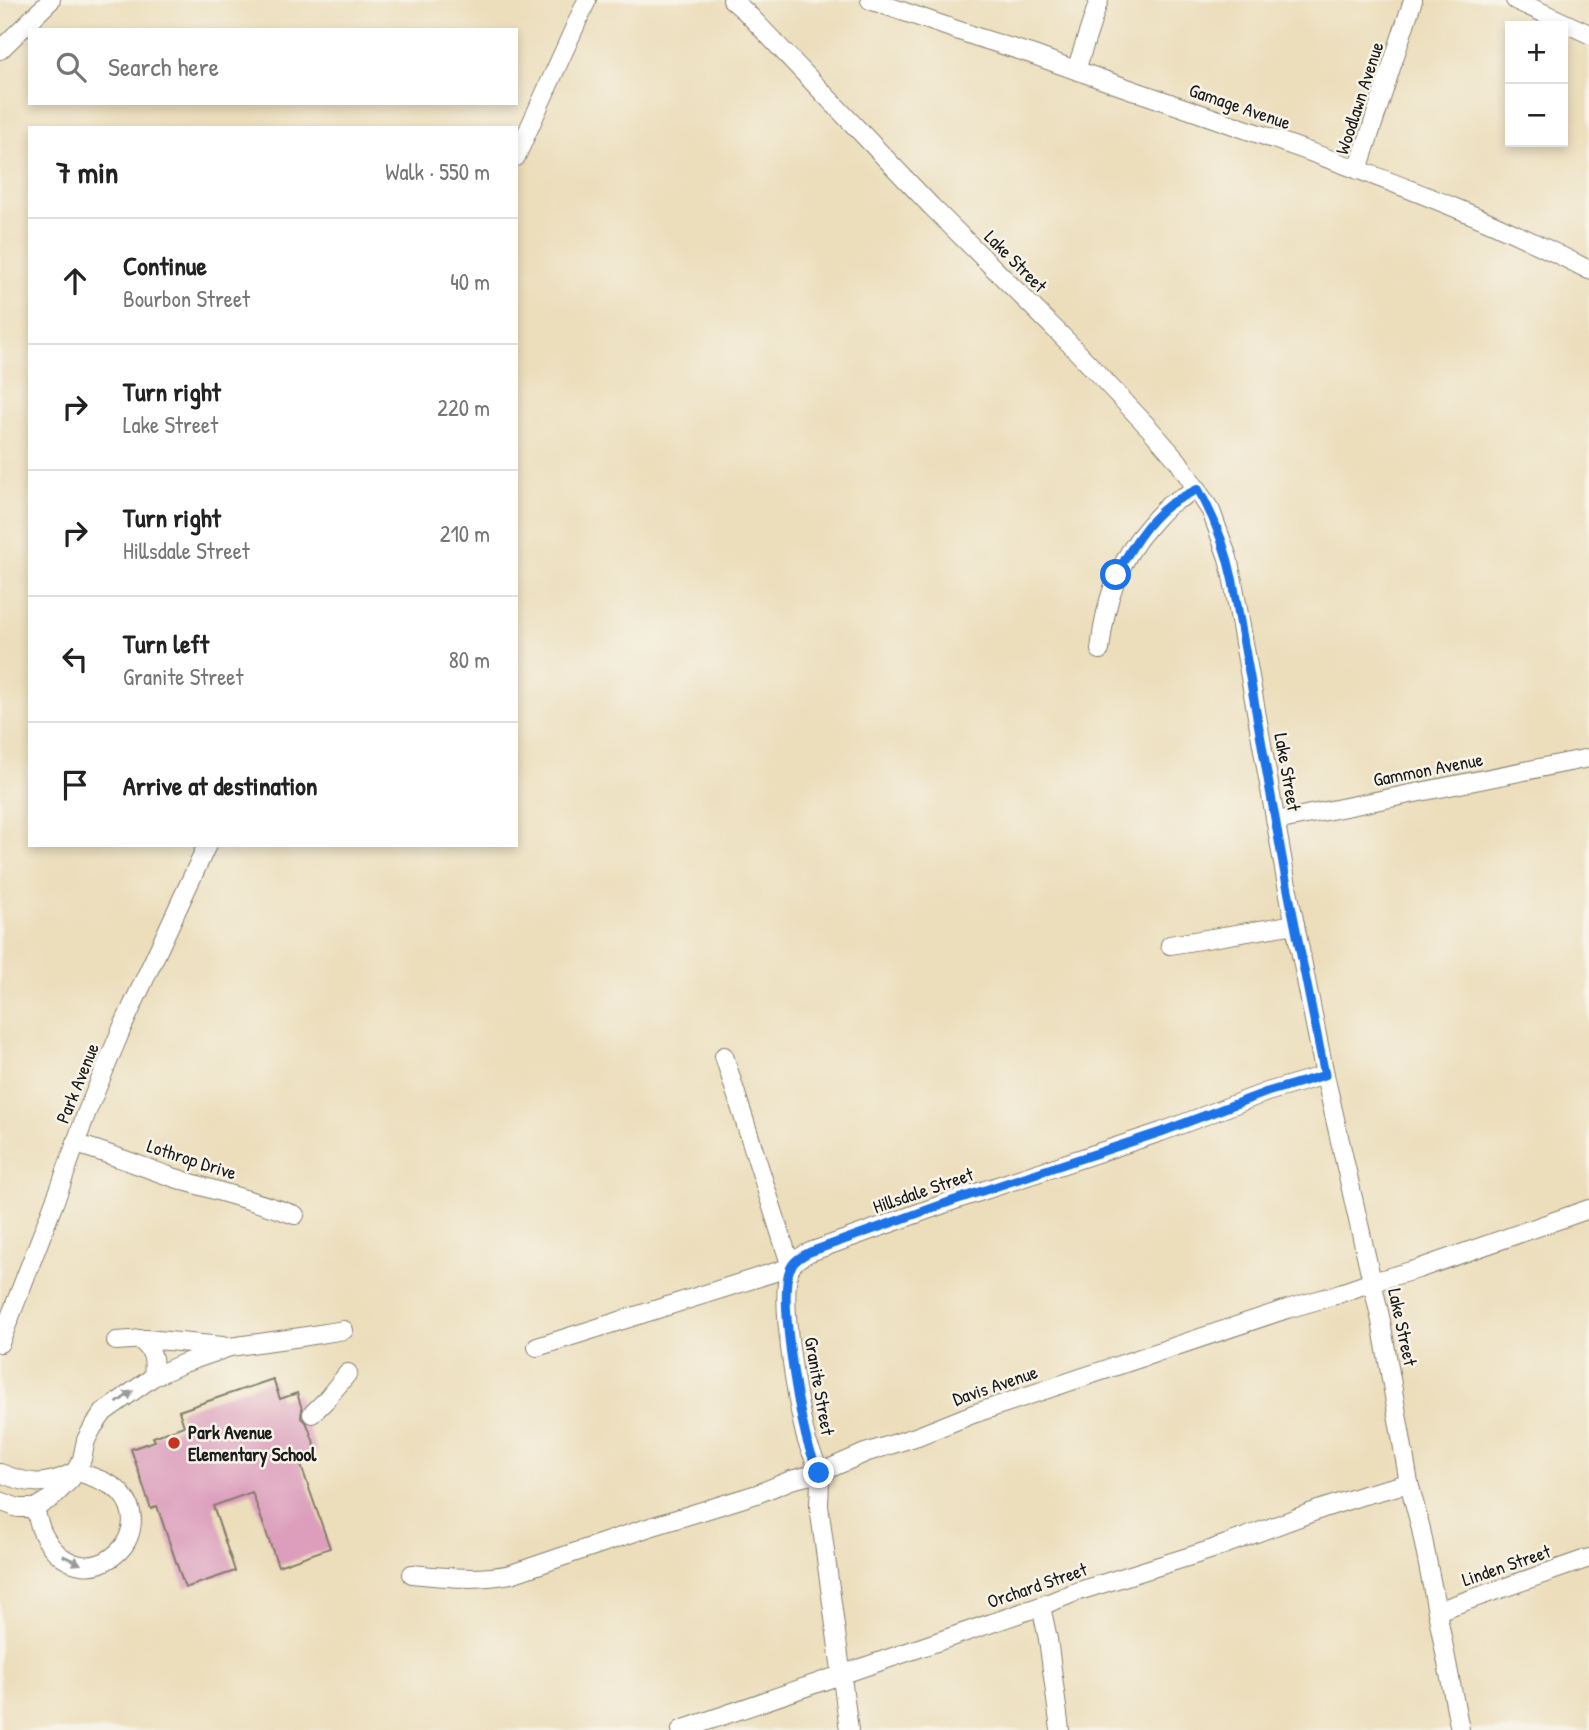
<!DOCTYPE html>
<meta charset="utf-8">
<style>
body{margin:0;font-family:"Patrick Hand",sans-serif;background:#f2f2f2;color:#222}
.controls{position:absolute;right:21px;top:21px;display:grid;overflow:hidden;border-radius:0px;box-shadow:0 4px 10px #0003}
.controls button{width:63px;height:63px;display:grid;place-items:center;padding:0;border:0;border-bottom:2px solid #e0e0e0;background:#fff;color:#222;font:35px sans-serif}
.stop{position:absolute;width:21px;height:21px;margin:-16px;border:5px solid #1a73e8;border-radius:50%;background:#fff}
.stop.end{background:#1a73e8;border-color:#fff;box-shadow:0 2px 7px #0008}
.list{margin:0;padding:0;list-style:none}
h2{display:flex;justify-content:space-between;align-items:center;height:91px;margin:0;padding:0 28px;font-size:30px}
h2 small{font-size:23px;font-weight:400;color:#767676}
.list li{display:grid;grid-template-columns:46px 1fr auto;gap:21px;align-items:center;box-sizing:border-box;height:126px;padding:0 28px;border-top:2px solid #e0e0e0}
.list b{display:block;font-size:26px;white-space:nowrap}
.list p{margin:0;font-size:23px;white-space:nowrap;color:#767676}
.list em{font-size:23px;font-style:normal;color:#767676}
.icon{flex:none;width:38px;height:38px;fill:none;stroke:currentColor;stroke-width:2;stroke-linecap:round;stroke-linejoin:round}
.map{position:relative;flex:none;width:1589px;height:1730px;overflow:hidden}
.search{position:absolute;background:#fff;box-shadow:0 4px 10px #0003;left:28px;top:28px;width:490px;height:77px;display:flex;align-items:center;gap:18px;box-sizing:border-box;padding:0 24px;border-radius:0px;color:#767676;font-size:26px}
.panel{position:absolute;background:#fff;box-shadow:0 4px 10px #0003;left:28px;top:126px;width:490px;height:721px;border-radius:0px}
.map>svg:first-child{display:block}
.building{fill:#dc9ebc}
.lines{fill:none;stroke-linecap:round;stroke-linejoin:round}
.minor-casing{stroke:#847d6c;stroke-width:20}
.minor{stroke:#fff;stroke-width:18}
.oneway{fill:#999}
.route{stroke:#1a73e8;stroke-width:9}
.poi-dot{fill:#c8321e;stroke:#f7f3e8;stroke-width:2.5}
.labels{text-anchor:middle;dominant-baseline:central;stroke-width:5;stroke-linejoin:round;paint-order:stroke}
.street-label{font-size:19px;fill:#1c1c1c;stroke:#f7f3e8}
.poi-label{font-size:19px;font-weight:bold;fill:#1c1c1c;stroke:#f7f3e8;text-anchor:start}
</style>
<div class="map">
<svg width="1589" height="1730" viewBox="0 0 1589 1730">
<rect width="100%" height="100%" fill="#f7f3e8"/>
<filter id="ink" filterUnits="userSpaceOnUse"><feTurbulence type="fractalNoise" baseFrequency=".0143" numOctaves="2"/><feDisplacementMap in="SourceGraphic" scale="14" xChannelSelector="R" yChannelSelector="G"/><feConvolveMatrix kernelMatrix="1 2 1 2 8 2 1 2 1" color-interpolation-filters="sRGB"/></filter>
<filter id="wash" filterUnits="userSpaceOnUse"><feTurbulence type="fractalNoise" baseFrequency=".00686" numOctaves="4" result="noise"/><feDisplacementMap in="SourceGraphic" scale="28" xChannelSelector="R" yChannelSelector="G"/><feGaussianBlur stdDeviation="1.57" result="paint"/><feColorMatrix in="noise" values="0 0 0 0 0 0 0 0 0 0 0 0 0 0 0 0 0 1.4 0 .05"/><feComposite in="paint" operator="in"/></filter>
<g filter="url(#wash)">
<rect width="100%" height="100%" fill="#ecdebb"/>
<g id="blocks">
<path class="building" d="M 273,1379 L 280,1399 L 297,1393 L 302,1409 L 301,1418 L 307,1424 L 317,1451 L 298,1457 L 330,1548 L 278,1566 L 252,1492 L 213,1506 L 235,1571 L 185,1588 L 157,1506 L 151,1509 L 131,1449 L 155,1441 L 153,1437 L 184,1426 L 179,1411 Z"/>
</g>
</g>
<g filter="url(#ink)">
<use href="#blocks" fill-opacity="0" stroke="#847d6c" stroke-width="2"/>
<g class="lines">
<g class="minor-casing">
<g id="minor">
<path d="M 732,0 L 746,12 L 932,207 L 1068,342 L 1150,429 L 1178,461 L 1211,511 L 1228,558 L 1233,581 L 1286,880 L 1325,1075 L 1381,1321 L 1409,1483 L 1421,1529 L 1460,1730"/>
<path d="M 870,0 L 977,37 L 1031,54 C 1173,106 1319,151 1458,209 C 1503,227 1546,248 1589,270"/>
<path d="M 1515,0 L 1589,34"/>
<path d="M 0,50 L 51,0"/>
<path d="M 1076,70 L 1099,0"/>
<path d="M 516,157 L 587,0"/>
<path d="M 1358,170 L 1413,0"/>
<path d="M 1100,650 C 1105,603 1117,561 1150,525 C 1156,518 1162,511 1169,505 C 1178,499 1188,494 1198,489"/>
<path d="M 1276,821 L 1589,758"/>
<path d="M 1170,945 L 1295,924"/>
<path d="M 724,1056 L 791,1267 C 777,1290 798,1408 806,1438 C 809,1449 818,1464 819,1474 C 821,1484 819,1496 819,1506 L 849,1730"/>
<path d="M 76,1144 C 108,1153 138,1165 169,1176 C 211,1190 253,1200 295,1215"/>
<path d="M 139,1339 C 154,1351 155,1359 153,1377"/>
<path d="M 116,1341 L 146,1339 L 223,1346"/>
<path d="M 0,1343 L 61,1185 L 86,1114 L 122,1028 L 207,845"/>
<path d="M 537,1347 L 791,1267 C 795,1259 802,1256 810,1252 L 952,1201 L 1161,1132 L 1267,1092 L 1325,1075"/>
<path d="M 312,1414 L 325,1401 L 348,1373"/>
<path d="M 0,1473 C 28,1484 45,1487 72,1473"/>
<path d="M 0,1501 L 18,1508 L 35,1508 L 53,1497 L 71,1479 L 82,1459 L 86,1440 L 93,1427 L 104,1412 L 153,1377 L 184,1363 L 230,1347 L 301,1337 L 344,1330"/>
<path d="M 35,1508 C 37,1516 39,1526 43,1534 C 82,1606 162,1538 120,1492 C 109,1481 89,1476 76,1471"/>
<path d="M 412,1574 C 446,1577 476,1581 511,1574 L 647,1528 L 757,1494 L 791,1480 L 819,1473 L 865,1453 L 918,1436 L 973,1414 L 1287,1309 L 1332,1296 L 1372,1282 L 1418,1269 L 1589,1209"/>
<path d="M 1041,1606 L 1048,1639 L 1060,1730"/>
<path d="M 1437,1611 L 1589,1558"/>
<path d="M 681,1730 L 1041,1606 L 1076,1592 L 1213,1549 L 1321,1509 L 1364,1495 L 1409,1483"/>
</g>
</g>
<use href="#minor" class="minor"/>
</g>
<defs><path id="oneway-solid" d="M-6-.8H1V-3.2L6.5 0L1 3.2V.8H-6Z" transform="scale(1.75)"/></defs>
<g class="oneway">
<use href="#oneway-solid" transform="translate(125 1397) rotate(-36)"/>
<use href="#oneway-solid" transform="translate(72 1560) rotate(26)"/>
</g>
</g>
<g class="lines" filter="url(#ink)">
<path class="route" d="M 819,1473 C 814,1461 809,1450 806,1437 C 798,1405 778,1296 790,1269 C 794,1260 802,1256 810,1252 L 952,1201 L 1161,1132 L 1267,1092 L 1325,1075 L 1286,880 L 1233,582 C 1226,549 1215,518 1198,489 C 1188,494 1178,499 1169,505 C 1146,522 1130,550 1116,575"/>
</g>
<circle class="poi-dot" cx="174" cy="1443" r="7"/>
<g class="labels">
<g class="street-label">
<text transform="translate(1359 98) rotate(-72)">Woodlawn Avenue</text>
<text transform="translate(1240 106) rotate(19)">Gamage Avenue</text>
<text transform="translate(1016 261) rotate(45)">Lake Street</text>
<text transform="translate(1428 769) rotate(-11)">Gammon Avenue</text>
<text transform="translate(1288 772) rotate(80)">Lake Street</text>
<text transform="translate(77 1083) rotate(-68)">Park Avenue</text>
<text transform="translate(192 1159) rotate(18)">Lothrop Drive</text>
<text transform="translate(923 1190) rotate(-19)">Hillsdale Street</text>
<text transform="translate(1403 1327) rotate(78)">Lake Street</text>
<text transform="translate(995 1385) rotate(-19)">Davis Avenue</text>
<text transform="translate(820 1386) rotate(80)">Granite Street</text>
<text transform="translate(1506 1565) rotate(-19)">Linden Street</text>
<text transform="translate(1037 1585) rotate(-19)">Orchard Street</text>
</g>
<g class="poi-label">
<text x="188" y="1432">Park Avenue<tspan x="188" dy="22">Elementary School</tspan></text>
</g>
</g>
</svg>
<div class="controls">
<button>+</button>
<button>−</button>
</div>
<div class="stop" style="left:1116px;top:575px"></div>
<div class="stop end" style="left:819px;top:1473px"></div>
<div class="search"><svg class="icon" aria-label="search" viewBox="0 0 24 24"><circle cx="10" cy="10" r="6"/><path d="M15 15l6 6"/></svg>Search here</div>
<section class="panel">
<h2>7 min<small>Walk · 550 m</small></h2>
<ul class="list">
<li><svg class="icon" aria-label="ahead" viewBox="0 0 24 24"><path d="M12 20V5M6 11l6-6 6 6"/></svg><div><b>Continue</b><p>Bourbon Street</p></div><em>40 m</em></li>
<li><svg class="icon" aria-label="right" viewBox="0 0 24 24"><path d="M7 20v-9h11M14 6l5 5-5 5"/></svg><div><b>Turn right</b><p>Lake Street</p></div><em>220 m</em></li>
<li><svg class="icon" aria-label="right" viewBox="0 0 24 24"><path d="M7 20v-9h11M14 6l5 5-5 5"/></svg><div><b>Turn right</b><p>Hillsdale Street</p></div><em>210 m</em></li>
<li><svg class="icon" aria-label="left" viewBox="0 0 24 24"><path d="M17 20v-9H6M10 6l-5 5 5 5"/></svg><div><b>Turn left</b><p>Granite Street</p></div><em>80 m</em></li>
<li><svg class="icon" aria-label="arrive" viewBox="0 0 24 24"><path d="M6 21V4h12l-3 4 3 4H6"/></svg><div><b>Arrive at destination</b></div></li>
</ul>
</section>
</div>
